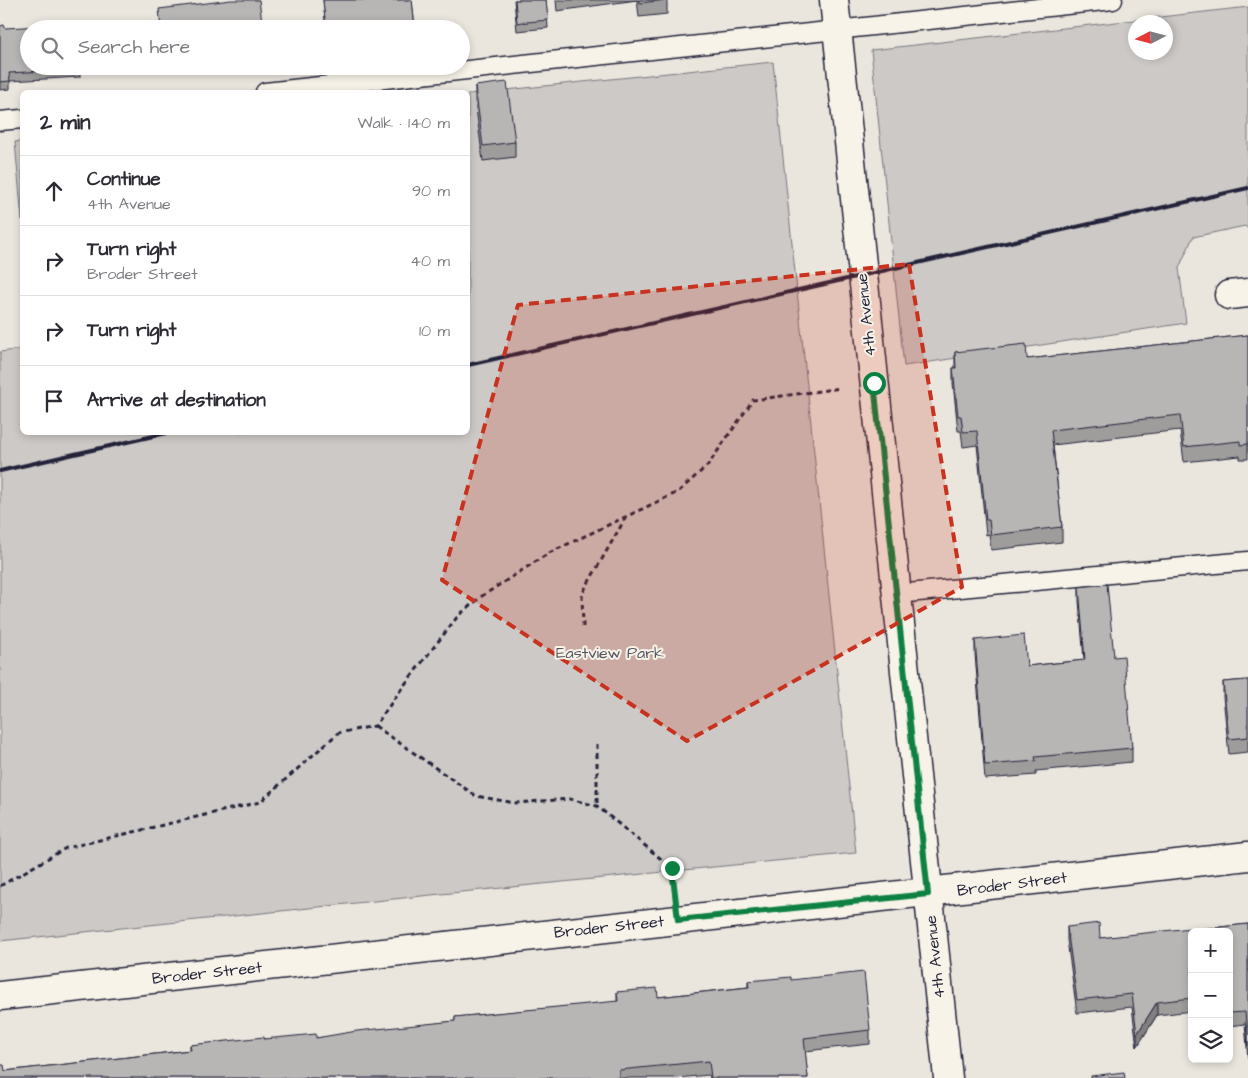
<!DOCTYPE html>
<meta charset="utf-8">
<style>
body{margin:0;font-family:"Architects Daughter",sans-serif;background:#f7f7f7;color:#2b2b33}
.controls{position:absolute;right:15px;bottom:15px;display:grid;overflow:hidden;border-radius:8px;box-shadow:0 2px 8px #0003}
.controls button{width:45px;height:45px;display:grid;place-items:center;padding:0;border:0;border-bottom:1px solid #e1e1e2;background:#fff;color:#2b2b33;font:25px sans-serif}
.compass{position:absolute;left:1128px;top:15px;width:45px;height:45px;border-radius:50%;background:#fff;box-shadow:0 2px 8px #0003;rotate:264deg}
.stop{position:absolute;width:15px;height:15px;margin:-11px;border:4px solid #0b8043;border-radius:50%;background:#fff}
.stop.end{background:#0b8043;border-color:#fff;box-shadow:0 1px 5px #0008}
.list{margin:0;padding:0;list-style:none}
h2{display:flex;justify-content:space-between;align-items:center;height:65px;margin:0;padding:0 20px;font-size:21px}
h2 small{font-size:16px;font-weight:400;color:#7c7c81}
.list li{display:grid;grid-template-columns:32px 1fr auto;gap:15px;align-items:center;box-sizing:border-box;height:70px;padding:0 20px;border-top:1px solid #e1e1e2}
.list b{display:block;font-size:19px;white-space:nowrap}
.list p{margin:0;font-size:16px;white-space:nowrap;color:#7c7c81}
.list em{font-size:16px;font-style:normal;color:#7c7c81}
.icon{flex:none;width:28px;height:28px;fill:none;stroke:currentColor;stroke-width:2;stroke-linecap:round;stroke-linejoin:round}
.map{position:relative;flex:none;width:1248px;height:1078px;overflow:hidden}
.search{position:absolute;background:#fff;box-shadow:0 2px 8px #0003;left:20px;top:20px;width:450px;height:55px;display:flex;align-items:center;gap:12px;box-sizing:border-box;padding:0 18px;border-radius:28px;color:#7c7c81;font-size:19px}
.panel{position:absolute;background:#fff;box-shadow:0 2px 8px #0003;left:20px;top:90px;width:450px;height:345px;border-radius:8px}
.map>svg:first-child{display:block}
.green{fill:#cdc9c6;stroke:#787680;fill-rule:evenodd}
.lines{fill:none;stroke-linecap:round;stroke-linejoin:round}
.service-casing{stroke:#22223b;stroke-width:21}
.minor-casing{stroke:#22223b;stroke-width:31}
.tertiary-casing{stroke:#22223b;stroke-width:31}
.path{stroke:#22223b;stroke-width:3;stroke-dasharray:5 4;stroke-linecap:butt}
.service{stroke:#f7f3e8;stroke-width:18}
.minor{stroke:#f7f3e8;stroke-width:28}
.tertiary{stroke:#f7f3e8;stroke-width:28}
.rail{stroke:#22223b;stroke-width:4}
.wall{fill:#9e9d9c;stroke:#22223b}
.shaded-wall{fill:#817f7f;stroke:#22223b}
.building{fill:#b8b6b5;stroke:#22223b}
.route{stroke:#0b8043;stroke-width:6}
.marked{fill:#c8321e;fill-opacity:0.2;stroke:#c8321e;stroke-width:4;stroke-dasharray:10 6;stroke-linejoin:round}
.labels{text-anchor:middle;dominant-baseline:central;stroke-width:4;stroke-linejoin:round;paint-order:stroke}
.street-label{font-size:16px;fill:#22223b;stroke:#f7f3e8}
.park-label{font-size:16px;fill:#555465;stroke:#f7f3e8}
</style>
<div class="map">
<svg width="1248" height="1078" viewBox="0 0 1248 1078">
<rect width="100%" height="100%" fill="#eae6de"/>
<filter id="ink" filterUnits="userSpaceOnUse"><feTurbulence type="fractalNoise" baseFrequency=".02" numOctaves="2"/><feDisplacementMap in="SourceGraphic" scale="10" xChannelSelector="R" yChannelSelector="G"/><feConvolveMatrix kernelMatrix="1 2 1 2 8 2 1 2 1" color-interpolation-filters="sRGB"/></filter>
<g filter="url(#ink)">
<g class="green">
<path d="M 1248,7 L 1248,229 L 1245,226 L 1193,237 L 1179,268 L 1186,323 L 904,366 L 871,50 ZM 1136,22 L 1166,22 L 1166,52 L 1136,52 Z"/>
<path d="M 773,62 L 856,853 L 431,895 L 0,941 L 0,352 L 22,349 L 22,432 L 468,432 L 468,94 Z"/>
<path d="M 22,141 L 22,220 L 15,142 Z"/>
</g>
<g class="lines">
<g class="service-casing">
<g id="service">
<path d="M 265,92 L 1113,0"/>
<path d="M 0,121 L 22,119"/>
<path d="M 897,594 L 1248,561"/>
</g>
</g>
<g class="minor-casing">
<g id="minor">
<path d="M 1229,295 L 1248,293"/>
<path d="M 0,996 L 1248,856"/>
</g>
</g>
<g class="tertiary-casing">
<path id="tertiary" d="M 834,0 L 948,1078"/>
</g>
<g class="path">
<path d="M 583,627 L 582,594 L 626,517"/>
<path d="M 375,726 L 476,796 L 515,803 L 570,799 L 597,806 L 672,868 L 674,887"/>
<path d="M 597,744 L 597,806"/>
<path d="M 0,886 L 66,848 L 260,802 L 338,733 L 375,726 L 402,688 L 458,616 L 482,596 L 549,553 L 678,492 L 708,465 L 753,400 L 841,388"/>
</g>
<use href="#service" class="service"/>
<use href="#minor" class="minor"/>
<use href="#tertiary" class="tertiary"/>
<g class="rail">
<path d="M 468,365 L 1248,188"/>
<path d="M 0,471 L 171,432"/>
</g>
</g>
<g class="wall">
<path d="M 323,0 L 412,0 L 415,29 L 326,29 Z"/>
<path d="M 514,0 L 546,0 L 548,28 L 517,31 Z"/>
<path d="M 556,0 L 667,0 L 667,14 L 639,17 L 637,0 L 557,11 Z"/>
<path d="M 0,26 L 80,66 L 80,77 L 10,81 L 10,89 L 0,90 Z"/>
<path d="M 165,66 L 194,66 L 165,70 Z"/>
<path d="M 475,86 L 515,142 L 515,157 L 483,161 L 475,101 Z"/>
<path d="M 1248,335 L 1248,459 L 1240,459 L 1240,456 L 1184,462 L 1180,430 L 1053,445 L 1062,527 L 1062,542 L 991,550 L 989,534 L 986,535 L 977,445 L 963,447 L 961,431 L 958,431 L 953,383 L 953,368 L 955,368 L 955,352 L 1027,359 Z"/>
<path d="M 1079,587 L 1114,657 L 1132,748 L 1132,762 L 1036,771 L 1036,775 L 985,779 L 975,654 L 975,640 L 1027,666 L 1084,660 L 1079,601 Z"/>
<path d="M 1248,680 L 1248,752 L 1229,754 L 1223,697 L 1223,682 Z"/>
<path d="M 1248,924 L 1248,1059 L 1245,1024 L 1229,1026 L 1229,932 L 1192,932 L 1192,1011 L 1157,1015 L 1137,1047 L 1132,1007 L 1077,1013 L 1067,940 L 1067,927 L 1100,938 L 1192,930 Z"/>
<path d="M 791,980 L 870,1030 L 870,1044 L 805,1051 L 808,1078 L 710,1078 L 709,1075 L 677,1078 L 0,1078 L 5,1071 L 190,1050 L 190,1045 L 264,1039 L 316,1038 L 455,1021 L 455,1017 L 617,1002 L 617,992 L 658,997 L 748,987 L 748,981 Z"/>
</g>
<path class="shaded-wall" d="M 1157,1002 L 1157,1015 L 1137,1047 L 1137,1034 Z"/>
<g class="building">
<path d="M 231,0 L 259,0 L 263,29 L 161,29 L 159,9 Z"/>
<path d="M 323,0 L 412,0 L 415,29 L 326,29 Z"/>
<path d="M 515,0 L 546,0 L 548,20 L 517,23 Z"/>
<path d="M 639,0 L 667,0 L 639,3 Z"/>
<path d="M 78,24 L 78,29 L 29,29 L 29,66 L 80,66 L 80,69 L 9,73 L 10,81 L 0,82 L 0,26 L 4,25 L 5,28 Z"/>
<path d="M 507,82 L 515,142 L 483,146 L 475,86 Z"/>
<path d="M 1248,335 L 1248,444 L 1240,445 L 1240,441 L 1184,447 L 1180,415 L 1051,430 L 1062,527 L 991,535 L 989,520 L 986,520 L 977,431 L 963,432 L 961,416 L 958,416 L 953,368 L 956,368 L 955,352 L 1026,344 L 1027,359 Z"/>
<path d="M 1107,584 L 1114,657 L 1124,656 L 1132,748 L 1035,757 L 1036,761 L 985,765 L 975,640 L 1024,635 L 1027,666 L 1085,660 L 1079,587 Z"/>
<path d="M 1248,680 L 1248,737 L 1229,739 L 1223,682 Z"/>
<path d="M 1099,923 L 1100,938 L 1191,928 L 1192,930 L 1248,924 L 1248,1046 L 1245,1012 L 1229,1013 L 1229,932 L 1192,932 L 1192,998 L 1157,1002 L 1137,1034 L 1132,994 L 1077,1000 L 1067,927 Z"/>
<path d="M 864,972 L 870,1030 L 804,1038 L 808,1078 L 711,1078 L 709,1061 L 619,1070 L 619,1078 L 0,1078 L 0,1065 L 4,1065 L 5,1071 L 191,1050 L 190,1045 L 264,1037 L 264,1039 L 316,1034 L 316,1038 L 357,1031 L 455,1021 L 455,1017 L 618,1001 L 617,992 L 657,988 L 658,997 L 749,987 L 748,981 L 791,977 L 791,980 Z"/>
<path d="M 1124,1072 L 1125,1078 L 1091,1078 L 1091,1076 Z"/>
</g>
</g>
<g class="lines" filter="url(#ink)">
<path class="route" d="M 672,868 L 678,920 L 928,894 L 874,383"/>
</g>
<path class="marked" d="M 909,264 L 962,587 L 687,741 L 442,580 L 518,305 Z"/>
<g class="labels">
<g class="street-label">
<text transform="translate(866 315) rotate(-96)">4th Avenue</text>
<text transform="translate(1012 884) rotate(-7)">Broder Street</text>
<text transform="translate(609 927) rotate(-6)">Broder Street</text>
<text transform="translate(935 957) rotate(-96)">4th Avenue</text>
<text transform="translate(207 973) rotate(-6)">Broder Street</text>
</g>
<g class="park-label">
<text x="610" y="653">Eastview Park</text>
</g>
</g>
</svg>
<div class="controls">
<button>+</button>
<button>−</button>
<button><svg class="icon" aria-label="layers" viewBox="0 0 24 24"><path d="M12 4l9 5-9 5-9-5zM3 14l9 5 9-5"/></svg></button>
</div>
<svg class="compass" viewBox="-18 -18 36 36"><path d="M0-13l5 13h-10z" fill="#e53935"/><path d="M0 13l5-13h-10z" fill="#7c7c81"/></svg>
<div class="stop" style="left:874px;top:383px"></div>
<div class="stop end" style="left:672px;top:868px"></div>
<div class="search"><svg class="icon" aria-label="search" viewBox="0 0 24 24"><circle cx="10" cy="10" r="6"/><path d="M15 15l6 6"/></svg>Search here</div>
<section class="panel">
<h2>2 min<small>Walk · 140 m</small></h2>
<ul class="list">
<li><svg class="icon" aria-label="ahead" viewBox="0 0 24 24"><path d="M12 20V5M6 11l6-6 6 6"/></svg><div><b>Continue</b><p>4th Avenue</p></div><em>90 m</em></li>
<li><svg class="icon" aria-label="right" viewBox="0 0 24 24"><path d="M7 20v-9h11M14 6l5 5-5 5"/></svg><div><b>Turn right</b><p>Broder Street</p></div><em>40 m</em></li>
<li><svg class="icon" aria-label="right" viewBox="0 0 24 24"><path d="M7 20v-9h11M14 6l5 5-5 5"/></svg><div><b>Turn right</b></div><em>10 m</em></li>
<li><svg class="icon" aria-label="arrive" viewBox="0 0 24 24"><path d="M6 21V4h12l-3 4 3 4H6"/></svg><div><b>Arrive at destination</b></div></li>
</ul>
</section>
</div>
